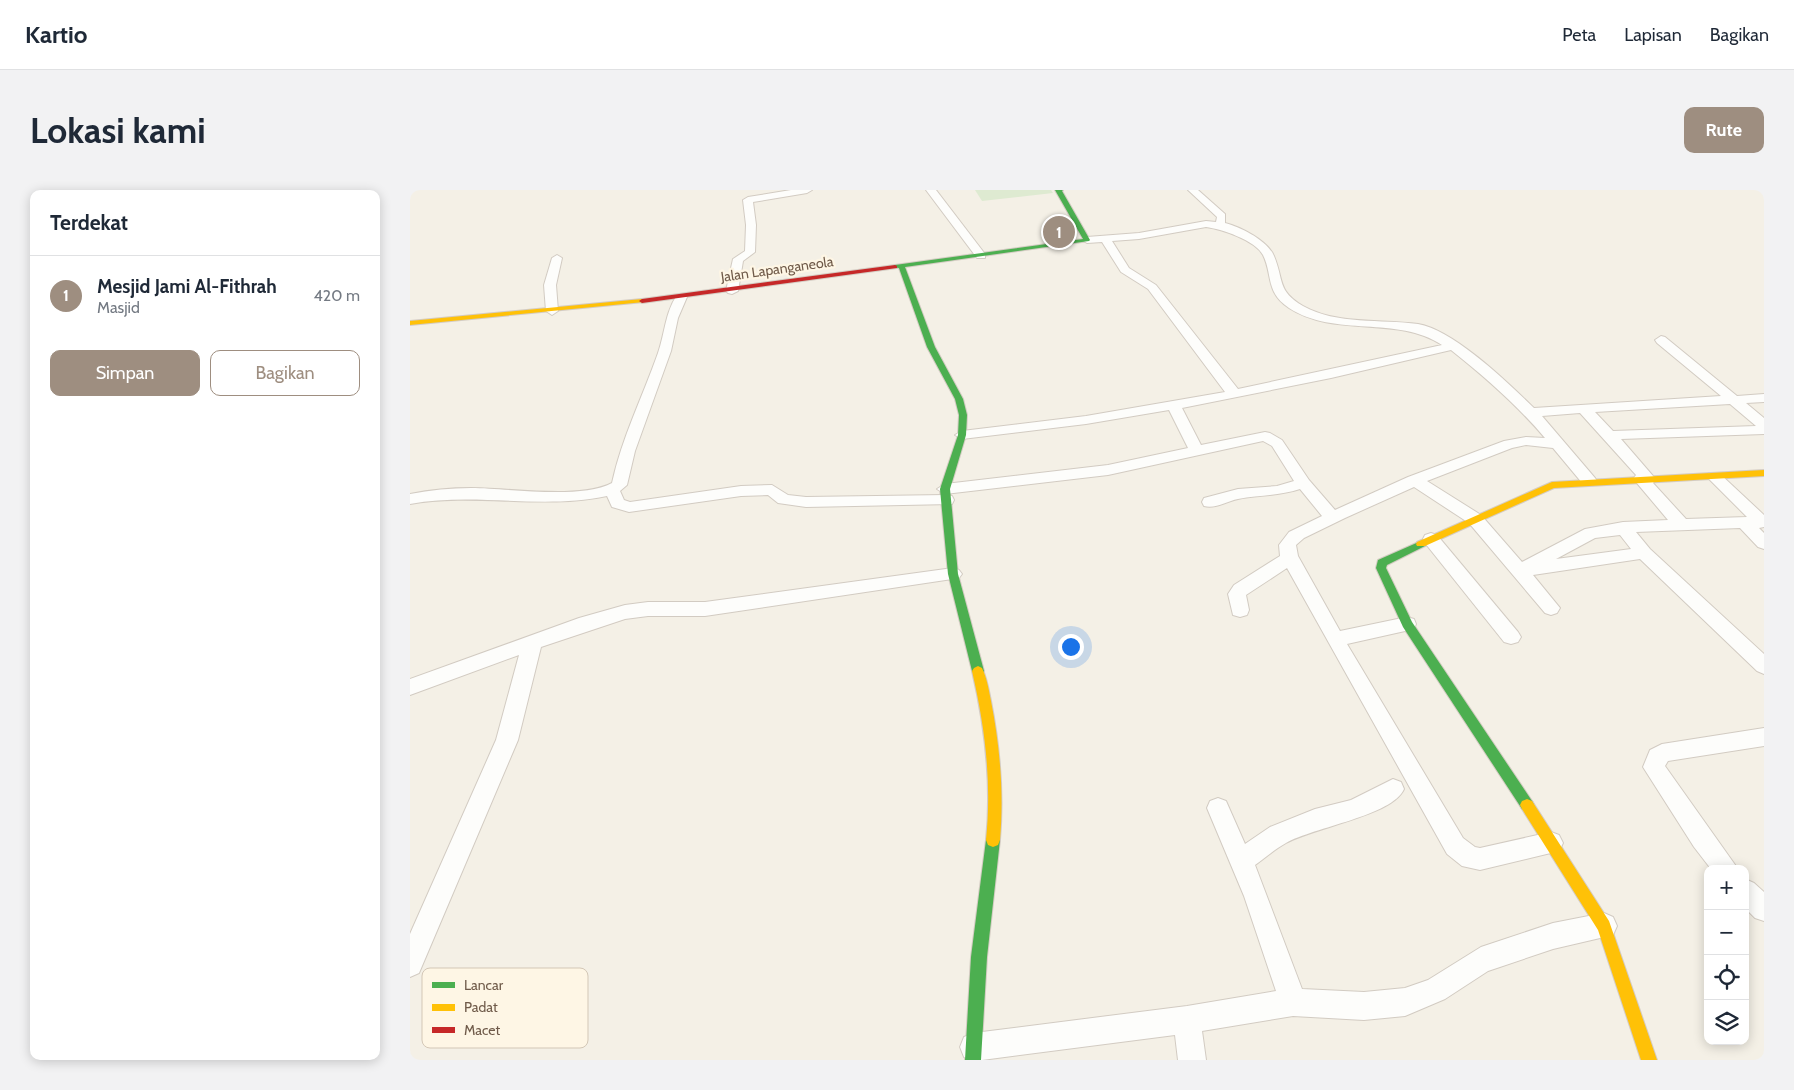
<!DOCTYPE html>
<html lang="id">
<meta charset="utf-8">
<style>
body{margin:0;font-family:Cabin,sans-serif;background:#f2f2f3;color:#1f2937}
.controls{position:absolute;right:15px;bottom:15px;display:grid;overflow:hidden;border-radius:10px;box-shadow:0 2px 12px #0003}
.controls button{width:45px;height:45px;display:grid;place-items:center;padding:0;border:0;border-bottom:1px solid #e0e1e3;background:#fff;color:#1f2937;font:25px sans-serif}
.you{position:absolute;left:660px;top:456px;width:18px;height:18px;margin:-12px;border:4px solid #fff;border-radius:50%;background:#1a73e8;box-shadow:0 0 0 8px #1a73e833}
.badge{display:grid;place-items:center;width:32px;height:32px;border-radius:50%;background:#9e8e80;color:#fff;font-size:16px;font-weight:700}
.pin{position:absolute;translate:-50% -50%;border:2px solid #fff;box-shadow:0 1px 5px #0006}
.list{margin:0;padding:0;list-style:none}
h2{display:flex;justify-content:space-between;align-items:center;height:65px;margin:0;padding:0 20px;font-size:21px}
h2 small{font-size:16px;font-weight:400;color:#747a83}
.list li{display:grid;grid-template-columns:32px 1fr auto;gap:15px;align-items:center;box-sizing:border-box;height:80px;padding:0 20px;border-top:1px solid #e0e1e3}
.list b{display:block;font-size:19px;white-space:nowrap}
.list p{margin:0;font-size:16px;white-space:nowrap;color:#747a83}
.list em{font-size:16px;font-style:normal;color:#747a83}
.actions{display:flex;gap:10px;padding:15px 20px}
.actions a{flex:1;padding:11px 0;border:1px solid #9e8e80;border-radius:10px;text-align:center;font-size:18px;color:#9e8e80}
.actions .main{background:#9e8e80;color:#fff}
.icon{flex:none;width:28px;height:28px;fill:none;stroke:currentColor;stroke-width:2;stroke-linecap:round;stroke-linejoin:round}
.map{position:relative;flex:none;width:1354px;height:870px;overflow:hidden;border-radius:10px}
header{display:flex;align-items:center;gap:30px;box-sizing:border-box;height:70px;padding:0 25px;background:#fff;border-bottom:1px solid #e0e1e3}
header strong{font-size:24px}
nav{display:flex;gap:28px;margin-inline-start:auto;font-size:18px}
.intro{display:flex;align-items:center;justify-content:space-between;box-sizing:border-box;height:120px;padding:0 30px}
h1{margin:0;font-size:35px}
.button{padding:12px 22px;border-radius:10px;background:#9e8e80;color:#fff;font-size:18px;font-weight:700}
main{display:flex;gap:30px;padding:0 30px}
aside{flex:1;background:#fff;border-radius:10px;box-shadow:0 2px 12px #0003}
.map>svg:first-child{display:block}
.green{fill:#deead1}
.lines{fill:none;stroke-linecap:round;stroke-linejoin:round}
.street-casing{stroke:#d2cbc2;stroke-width:2}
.fast-casing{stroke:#d4ccc3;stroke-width:2}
.slow-casing{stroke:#d4ccc3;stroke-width:2}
.jam-casing{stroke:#d4ccc3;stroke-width:2}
.street{fill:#fdfdfb;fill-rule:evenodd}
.fast{fill:#4caf50;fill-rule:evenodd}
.slow{fill:#ffc107;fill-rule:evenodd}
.jam{fill:#c62828;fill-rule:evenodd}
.labels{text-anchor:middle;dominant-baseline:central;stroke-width:4.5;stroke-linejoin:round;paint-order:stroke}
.far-street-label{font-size:14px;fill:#6f5a49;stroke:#fef6e5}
.key{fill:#fef6e5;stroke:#d3c7b6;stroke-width:1}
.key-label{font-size:14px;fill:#6f5a49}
</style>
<header>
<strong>Kartio</strong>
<nav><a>Peta</a><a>Lapisan</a><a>Bagikan</a></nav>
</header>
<div class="intro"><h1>Lokasi kami</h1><a class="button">Rute</a></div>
<main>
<aside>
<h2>Terdekat<small></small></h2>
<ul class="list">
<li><span class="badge">1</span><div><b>Mesjid Jami Al-Fithrah</b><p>Masjid</p></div><em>420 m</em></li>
</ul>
<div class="actions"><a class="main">Simpan</a><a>Bagikan</a></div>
</aside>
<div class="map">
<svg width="1354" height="870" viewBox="0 0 1354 870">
<rect width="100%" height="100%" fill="#f4f0e6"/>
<path class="green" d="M 565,0 L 641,0 L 643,3 L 572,11 Z"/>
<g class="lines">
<g class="street-casing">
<g id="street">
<path d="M 381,0 L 402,0 L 397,3 L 343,12 L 346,35 L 345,62 L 333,71 L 328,101 L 322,104 L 318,103 L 316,101 L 323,69 L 335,61 L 336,35 L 333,10 L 338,7 Z"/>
<path d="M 516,0 L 526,0 L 575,64 L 575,68 L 567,68 Z"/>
<path d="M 778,0 L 788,0 L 815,24 L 815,33 C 831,37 858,51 864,66 C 874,90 867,101 893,116 C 927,135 971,129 1008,134 C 1044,140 1098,193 1124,218 L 1311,206 L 1247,153 L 1245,150 L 1251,146 L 1255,147 L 1327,206 L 1354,204 L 1354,212 L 1336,213 L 1354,228 L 1354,244 L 1211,249 L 1243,286 L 1246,289 L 1243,293 L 1276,329 L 1337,327 L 1296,286 L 1299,283 L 1309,283 L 1354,325 L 1354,337 L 1349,338 L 1354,343 L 1354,359 L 1348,357 L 1330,338 L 1226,342 L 1240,359 L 1354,464 L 1354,484 L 1347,481 L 1230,369 L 1123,385 L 1150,418 L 1147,423 L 1141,425 L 1135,423 L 1059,333 L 1004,297 L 935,328 L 894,348 L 886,355 L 888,366 L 930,441 L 997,427 L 1004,429 L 1006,434 L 1004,439 L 937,454 L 1053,648 L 1065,657 L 1070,658 L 1141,642 L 1149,645 L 1153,653 L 1149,661 L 1070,680 L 1052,676 L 1037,664 L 877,378 L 836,405 L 839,420 L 837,425 L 830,427 L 823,425 L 818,404 L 824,395 L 870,366 L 869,355 L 879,342 L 912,326 L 890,299 C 869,306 849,305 828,309 C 817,311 806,319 794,316 L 792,312 L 794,308 L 828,299 L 867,296 L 884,291 L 862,256 L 853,251 L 698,285 L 535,304 L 527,299 L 535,294 L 698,275 L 778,258 L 759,220 L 676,234 L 552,249 L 545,245 L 552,241 L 676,226 L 815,202 L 738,99 L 711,82 L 692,52 L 677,53 L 672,50 L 677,47 L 729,43 L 796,31 L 806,32 L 807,27 ZM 796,37 C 811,39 845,50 853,65 C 863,85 855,102 879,118 C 925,148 987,125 1032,155 L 828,199 L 746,95 L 719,78 L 702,51 L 729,49 ZM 1041,160 C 1075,187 1107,215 1135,248 L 1116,247 L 1094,251 L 998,287 L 925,320 L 899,290 L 872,250 L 860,243 L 855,242 L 791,255 L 772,218 L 921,188 ZM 1320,214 L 1346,236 L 1203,241 L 1185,222 ZM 1170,223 L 1226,285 L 1223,289 L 1226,292 L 1258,330 L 1213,332 L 1175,339 L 1112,372 L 1071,325 L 1017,291 L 1102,258 L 1116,255 L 1143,258 L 1173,294 L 1185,294 L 1187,291 L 1185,288 L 1132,226 ZM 1210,345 L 1221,359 L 1146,369 L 1185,348 Z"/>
<path d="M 147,65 L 152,68 L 146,95 L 148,121 L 142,125 L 136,121 L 134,95 L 142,68 Z"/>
<path d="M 271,104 L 277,107 L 268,128 L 261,161 L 225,261 L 217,295 L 210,301 L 214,310 L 220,312 L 331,296 L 362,295 L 378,305 L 396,307 L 536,305 L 542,306 L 544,310 L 542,314 L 396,317 L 368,313 L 358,305 L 331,306 L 219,322 L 202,317 L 197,306 C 132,320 65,302 0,314 L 0,304 C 20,300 41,298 61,298 C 98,298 170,310 202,293 C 212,247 233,206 248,163 C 255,143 255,123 267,105 Z"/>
<path d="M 1021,343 L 1027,345 L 1108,442 L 1111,447 L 1108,452 L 1101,454 L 1094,452 L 1015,353 L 1013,349 L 1015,345 Z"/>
<path d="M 543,378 L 549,380 L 552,384 L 549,388 L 295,426 L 238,426 L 215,429 L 131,457 L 108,550 L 9,783 L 0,787 L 0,744 L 86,550 L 109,465 L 0,505 L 0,489 L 169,428 L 215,415 L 238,412 L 295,412 Z"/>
<path d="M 1354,538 L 1354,556 L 1258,571 L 1255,576 L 1328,679 L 1301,679 L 1284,657 L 1233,577 L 1240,560 L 1252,554 Z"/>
<path d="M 983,589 L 991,592 L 994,599 C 982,626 904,637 876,653 C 865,659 855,668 845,675 L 892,799 L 954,802 L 995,798 L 1018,790 L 1071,757 L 1143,733 L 1194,723 L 1203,727 L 1207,736 L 1203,745 L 1143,759 L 1078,781 L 1035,809 L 995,826 L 954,830 L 883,826 L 792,841 L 796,870 L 768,870 L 765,845 L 572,870 L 562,870 L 554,867 L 550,857 L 554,847 L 564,843 L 777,816 L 866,801 L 834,706 L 797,618 L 800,611 L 808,608 L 816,611 L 835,654 L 860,637 L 905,619 L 941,610 Z"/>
<path d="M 1335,689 L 1344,693 L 1354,702 L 1354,731 L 1345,728 L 1335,718 Z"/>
</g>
</g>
<g class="fast-casing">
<g id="fast">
<path d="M 645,0 L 653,0 L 652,1 L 680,50 L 679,51 L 495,77 L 525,157 L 553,209 L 557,225 L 556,245 L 540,299 L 548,384 L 574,481 L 572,484 L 564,484 L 562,481 L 538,384 L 530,299 L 548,245 L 549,225 L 545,209 L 517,157 L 489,78 L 482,77 L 485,75 L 673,49 Z"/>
<path d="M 1011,351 L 1015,352 L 1016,354 L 1015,356 L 977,375 L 976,378 L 1002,432 L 1122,611 L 1124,615 L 1122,619 L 1117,621 L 1112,619 L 993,437 L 966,378 L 968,370 Z"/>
<path d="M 583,643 L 588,645 L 590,650 L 577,767 L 571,870 L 555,870 L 561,767 L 576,650 L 578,645 Z"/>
</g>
</g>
<g class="slow-casing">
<g id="slow">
<path d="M 232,109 L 234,110 L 234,112 L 0,135 L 0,131 Z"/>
<path d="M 1354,280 L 1354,286 L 1144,298 L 1015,356 L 1007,356 L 1006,354 L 1007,352 L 1142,292 Z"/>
<path d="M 568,476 L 572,478 C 577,488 579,501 581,511 C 590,557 594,603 590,650 L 588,655 L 583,657 L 578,655 L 576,650 C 582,592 575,537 562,481 L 564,478 Z"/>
<path d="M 1117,609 L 1122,611 L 1199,731 L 1247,870 L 1231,870 L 1188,740 L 1112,619 L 1110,615 L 1112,611 Z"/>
</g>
</g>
<g class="jam-casing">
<path id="jam" d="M 485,75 L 487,76 L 487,78 L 232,113 L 229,111 L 232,109 Z"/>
</g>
<use href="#street" class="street"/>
<use href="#fast" class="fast"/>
<use href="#slow" class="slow"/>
<use href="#jam" class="jam"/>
</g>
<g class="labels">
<g class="far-street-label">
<text transform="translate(367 79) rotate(-8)">Jalan Lapanganeola</text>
</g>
</g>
<rect x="12" y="778" width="166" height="80" rx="8" class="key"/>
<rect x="22" y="792" width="23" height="6" fill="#4caf50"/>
<rect x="22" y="814" width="23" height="7" fill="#ffc107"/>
<rect x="22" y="837" width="23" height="6" fill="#c62828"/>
<g class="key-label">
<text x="54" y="800">Lancar</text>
<text x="54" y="822">Padat</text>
<text x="54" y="845">Macet</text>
</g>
</svg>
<div class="controls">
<button>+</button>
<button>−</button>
<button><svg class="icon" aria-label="locate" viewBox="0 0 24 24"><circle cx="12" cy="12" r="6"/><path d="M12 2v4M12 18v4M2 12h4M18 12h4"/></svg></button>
<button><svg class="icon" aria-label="layers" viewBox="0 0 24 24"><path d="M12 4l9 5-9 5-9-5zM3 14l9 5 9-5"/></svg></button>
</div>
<div class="you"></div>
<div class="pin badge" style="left:649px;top:42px">1</div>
</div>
</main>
